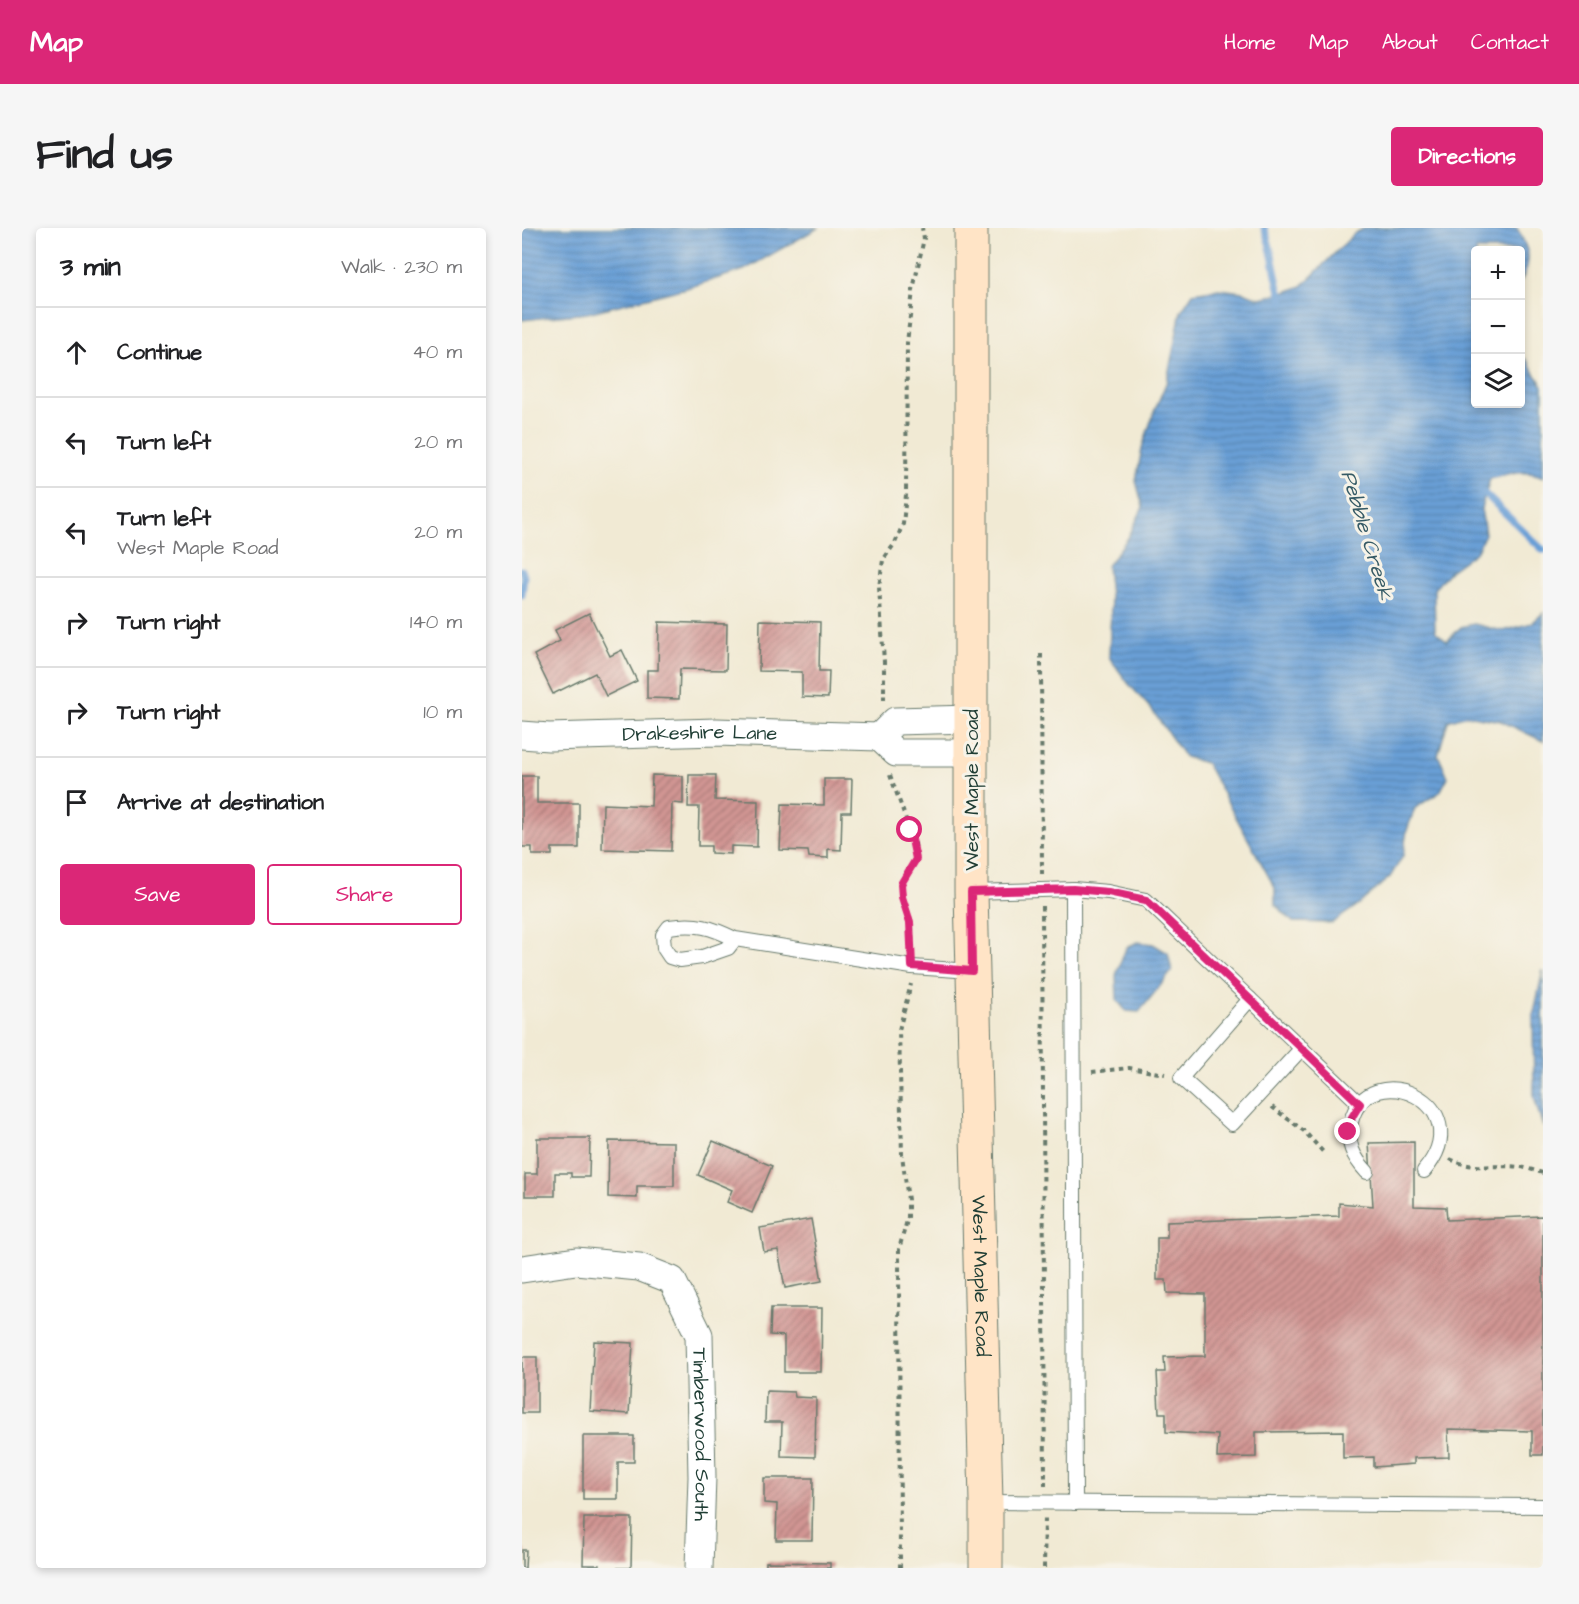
<!DOCTYPE html>
<meta charset="utf-8">
<style>
body{margin:0;font-family:"Architects Daughter",sans-serif;background:#f6f6f6;color:#202124}
.controls{position:absolute;right:18px;top:18px;display:grid;overflow:hidden;border-radius:6px;box-shadow:0 3px 9px #0003}
.controls button{width:54px;height:54px;display:grid;place-items:center;padding:0;border:0;border-bottom:2px solid #e0e0e0;background:#fff;color:#202124;font:30px sans-serif}
.stop{position:absolute;width:18px;height:18px;margin:-14px;border:4px solid #db2777;border-radius:50%;background:#fff}
.stop.end{background:#db2777;border-color:#fff;box-shadow:0 2px 6px #0008}
.list{margin:0;padding:0;list-style:none}
h2{display:flex;justify-content:space-between;align-items:center;height:78px;margin:0;padding:0 24px;font-size:26px}
h2 small{font-size:20px;font-weight:400;color:#757577}
.list li{display:grid;grid-template-columns:39px 1fr auto;gap:18px;align-items:center;box-sizing:border-box;height:90px;padding:0 24px;border-top:2px solid #e0e0e0}
.list b{display:block;font-size:22px;white-space:nowrap}
.list p{margin:0;font-size:20px;white-space:nowrap;color:#757577}
.list em{font-size:20px;font-style:normal;color:#757577}
.actions{display:flex;gap:12px;padding:18px 24px}
.actions a{flex:1;padding:14px 0;border:2px solid #db2777;border-radius:6px;text-align:center;font-size:21px;color:#db2777}
.actions .main{background:#db2777;color:#fff}
.icon{flex:none;width:33px;height:33px;fill:none;stroke:currentColor;stroke-width:2;stroke-linecap:round;stroke-linejoin:round}
.map{position:relative;flex:none;width:1021px;height:1340px;overflow:hidden;border-radius:6px}
header{display:flex;align-items:center;gap:36px;box-sizing:border-box;height:84px;padding:0 30px;background:#db2777;color:#fff}
header strong{font-size:28px}
nav{display:flex;gap:33px;margin-inline-start:auto;font-size:21px}
.intro{display:flex;align-items:center;justify-content:space-between;box-sizing:border-box;height:144px;padding:0 36px}
h1{margin:0;font-size:42px}
.button{padding:15px 27px;border-radius:6px;background:#db2777;color:#fff;font-size:21px;font-weight:700}
main{display:flex;gap:36px;padding:0 36px}
aside{flex:1;background:#fff;border-radius:6px;box-shadow:0 3px 9px #0003}
.map>svg:first-child{display:block}
.water{fill:url(#water-rules);stroke:#446e85;stroke-width:1.5}
.lines{fill:none;stroke-linecap:round;stroke-linejoin:round}
.stream{stroke:#699fd6;stroke-width:7}
.building{fill:url(#building-hatch)}
.service-casing{stroke:#687a6c;stroke-width:16}
.minor-casing{stroke:#687a6c;stroke-width:29}
.secondary-casing{stroke:#687a6c;stroke-width:35}
.path{stroke:#687a6c;stroke-width:4;stroke-dasharray:4.5 4.5;stroke-linecap:butt}
.service{stroke:#fff;stroke-width:14}
.minor{stroke:#fff;stroke-width:27}
.secondary{stroke:#ffe4c6;stroke-width:33}
.route{stroke:#db2777;stroke-width:8}
.labels{text-anchor:middle;dominant-baseline:central;stroke-width:6;stroke-linejoin:round;paint-order:stroke}
.street-label{font-size:20px;fill:#1f3d34;stroke:#f7f3e8}
.water-label{font-size:21px;font-style:italic;fill:#355a65;stroke:#f7f3e8}
</style>
<header>
<strong>Map</strong>
<nav><a>Home</a><a>Map</a><a>About</a><a>Contact</a></nav>
</header>
<div class="intro"><h1>Find us</h1><a class="button">Directions</a></div>
<main>
<aside>
<h2>3 min<small>Walk · 230 m</small></h2>
<ul class="list">
<li><svg class="icon" aria-label="ahead" viewBox="0 0 24 24"><path d="M12 20V5M6 11l6-6 6 6"/></svg><div><b>Continue</b></div><em>40 m</em></li>
<li><svg class="icon" aria-label="left" viewBox="0 0 24 24"><path d="M17 20v-9H6M10 6l-5 5 5 5"/></svg><div><b>Turn left</b></div><em>20 m</em></li>
<li><svg class="icon" aria-label="left" viewBox="0 0 24 24"><path d="M17 20v-9H6M10 6l-5 5 5 5"/></svg><div><b>Turn left</b><p>West Maple Road</p></div><em>20 m</em></li>
<li><svg class="icon" aria-label="right" viewBox="0 0 24 24"><path d="M7 20v-9h11M14 6l5 5-5 5"/></svg><div><b>Turn right</b></div><em>140 m</em></li>
<li><svg class="icon" aria-label="right" viewBox="0 0 24 24"><path d="M7 20v-9h11M14 6l5 5-5 5"/></svg><div><b>Turn right</b></div><em>10 m</em></li>
<li><svg class="icon" aria-label="arrive" viewBox="0 0 24 24"><path d="M6 21V4h12l-3 4 3 4H6"/></svg><div><b>Arrive at destination</b></div></li>
</ul>
<div class="actions"><a class="main">Save</a><a>Share</a></div>
</aside>
<div class="map">
<svg width="1021" height="1340" viewBox="0 0 1021 1340">
<defs>
<pattern id="water-rules" width="6" height="5" patternUnits="userSpaceOnUse" patternTransform="scale(1.5)"><rect width="6" height="5" fill="#699fd6"/><path d="M0 2.5h6" fill="none" stroke="#5683ae"/></pattern>
<pattern id="building-hatch" width="6" height="6" patternUnits="userSpaceOnUse" patternTransform="scale(1.5)"><rect width="6" height="6" fill="#d19593"/><path d="M-1 1l2-2M0 6l6-6M5 7l2-2" fill="none" stroke="#a97b79"/></pattern>
</defs>
<rect width="100%" height="100%" fill="#f7f3e8"/>
<filter id="ink" filterUnits="userSpaceOnUse"><feTurbulence type="fractalNoise" baseFrequency=".0167" numOctaves="2"/><feDisplacementMap in="SourceGraphic" scale="12" xChannelSelector="R" yChannelSelector="G"/><feConvolveMatrix kernelMatrix="1 2 1 2 8 2 1 2 1" color-interpolation-filters="sRGB"/></filter>
<filter id="wash" filterUnits="userSpaceOnUse"><feTurbulence type="fractalNoise" baseFrequency=".008" numOctaves="4" result="noise"/><feDisplacementMap in="SourceGraphic" scale="24" xChannelSelector="R" yChannelSelector="G"/><feGaussianBlur stdDeviation="1.35" result="paint"/><feColorMatrix in="noise" values="0 0 0 0 0 0 0 0 0 0 0 0 0 0 0 0 0 1.4 0 .05"/><feComposite in="paint" operator="in"/></filter>
<g filter="url(#wash)">
<rect width="100%" height="100%" fill="#f1ead4"/>
<g class="water">
<path d="M 0,0 L 296,0 L 222,42 L 168,59 L 65,85 L 0,92 Z"/>
<path d="M 843,0 L 995,0 C 1006,20 1011,31 999,53 L 999,22 L 954,22 L 954,176 L 999,176 L 999,131 L 1004,131 L 1021,158 L 1021,249 C 1003,241 986,246 968,251 L 959,280 L 963,306 L 954,324 L 928,343 L 912,361 L 913,403 L 925,413 L 939,399 L 952,396 L 981,403 L 1010,395 L 1021,385 L 1021,513 L 979,493 L 944,487 L 926,493 L 916,527 L 926,549 L 918,564 L 893,580 L 885,602 L 881,628 L 868,649 L 836,677 L 810,695 L 771,694 L 753,676 L 753,660 L 684,535 L 663,529 L 630,482 L 606,455 L 587,429 L 589,378 L 585,338 L 606,310 L 621,279 L 614,253 L 620,220 L 632,184 L 645,153 L 659,83 L 671,65 L 697,61 L 721,64 L 737,70 L 758,66 L 780,58 L 833,5 Z"/>
<path d="M 615,714 L 631,716 L 646,725 L 650,743 L 617,784 L 604,783 L 595,772 L 594,747 L 604,720 Z"/>
<path d="M 1021,742 L 1021,899 L 1012,869 L 1011,790 Z"/>
</g>
<g class="lines">
<g class="stream">
<path d="M 742,0 C 752,24 752,49 761,73"/>
<path d="M 957,263 L 963,266 L 1021,322"/>
<path d="M 0,342 L 2,348 L 0,367"/>
</g>
</g>
<g id="blocks">
<g class="building">
<path d="M 67,385 L 88,428 L 100,422 L 115,453 L 84,468 L 73,445 L 31,466 L 12,427 L 38,413 L 33,402 Z"/>
<path d="M 238,392 L 298,394 L 297,443 L 307,443 L 306,470 L 280,469 L 280,444 L 237,443 Z"/>
<path d="M 137,394 L 205,396 L 204,442 L 158,441 L 157,471 L 125,470 L 125,442 L 136,442 Z"/>
<path d="M 130,547 L 161,548 L 161,576 L 150,575 L 149,623 L 80,621 L 81,576 L 129,578 Z"/>
<path d="M 167,547 L 194,547 L 193,572 L 236,573 L 235,619 L 209,618 L 209,626 L 189,625 L 189,618 L 176,618 L 177,579 L 166,579 Z"/>
<path d="M 0,548 L 15,548 L 15,575 L 57,575 L 57,620 L 30,620 L 30,627 L 10,627 L 10,619 L 0,619 Z"/>
<path d="M 302,551 L 330,551 L 329,584 L 320,584 L 319,622 L 306,621 L 306,630 L 287,629 L 286,623 L 258,622 L 260,576 L 302,577 Z"/>
<path d="M 15,910 L 68,910 L 67,949 L 49,949 L 49,945 L 33,945 L 33,968 L 3,968 L 3,946 L 15,946 Z"/>
<path d="M 87,913 L 152,914 L 152,958 L 115,958 L 115,970 L 86,969 Z"/>
<path d="M 191,913 L 250,938 L 230,985 L 205,974 L 210,962 L 176,947 Z"/>
<path d="M 892,914 L 892,978 L 924,979 L 925,992 L 1021,988 L 1021,1227 L 1010,1227 L 1010,1203 L 926,1201 L 927,1229 L 892,1230 L 892,1236 L 852,1239 L 852,1229 L 821,1230 L 821,1203 L 734,1204 L 734,1229 L 695,1230 L 696,1207 L 644,1204 L 644,1185 L 637,1185 L 635,1144 L 643,1144 L 642,1129 L 683,1128 L 683,1066 L 645,1065 L 644,1052 L 635,1052 L 635,1010 L 645,1010 L 645,994 L 817,988 L 817,975 L 851,978 L 847,915 Z"/>
<path d="M 289,991 L 300,1053 L 263,1060 L 256,1022 L 242,1024 L 238,1000 Z"/>
<path d="M 249,1080 L 300,1080 L 299,1144 L 262,1144 L 262,1108 L 248,1107 Z"/>
<path d="M 72,1113 L 111,1115 L 107,1186 L 68,1183 Z"/>
<rect x="0" y="1129" width="15" height="56"/>
<path d="M 244,1163 L 272,1164 L 273,1169 L 294,1170 L 293,1229 L 259,1228 L 260,1194 L 243,1194 Z"/>
<path d="M 61,1208 L 112,1208 L 112,1234 L 96,1234 L 96,1271 L 61,1271 Z"/>
<path d="M 242,1250 L 291,1250 L 290,1312 L 254,1312 L 255,1276 L 242,1275 Z"/>
<path d="M 62,1290 L 110,1290 L 109,1340 L 77,1340 L 77,1337 L 61,1337 Z"/>
<path d="M 0,1322 L 4,1322 L 3,1340 L 0,1340 Z"/>
<path d="M 244,1334 L 308,1335 L 308,1340 L 244,1340 Z"/>
</g>
</g>
</g>
<g filter="url(#ink)">
<use href="#blocks" fill-opacity="0" stroke="#687a6c" stroke-width="1.5"/>
<g class="lines">
<g class="service-casing">
<g id="service">
<path d="M 551,661 L 586,664 L 624,672 L 838,876"/>
<path d="M 449,664 L 551,661 L 553,1275"/>
<path d="M 213,711 L 206,720 L 180,729 L 158,732 L 148,729 L 142,720 L 141,707 L 147,699 C 175,695 189,699 213,711 L 390,739 L 450,743"/>
<path d="M 728,771 L 659,850 L 710,896 L 780,820"/>
<path d="M 845,944 C 831,929 824,915 829,894 C 845,826 960,875 902,943"/>
<path d="M 464,1274 L 1021,1278"/>
</g>
</g>
<g class="minor-casing">
<g id="minor">
<path id="s1" d="M 0,507 L 27,509 L 194,504 L 357,509"/>
<path d="M 450,525 L 374,525 L 357,509 L 373,493 L 450,491"/>
<path id="s2" d="M 0,1041 L 54,1033 L 117,1039 L 150,1052 L 177,1107 L 180,1249 L 177,1340"/>
</g>
</g>
<g class="secondary-casing">
<g id="secondary">
<path id="s3" d="M 449,0 L 449,664 L 464,1274 L 464,1340"/>
</g>
</g>
<g class="path">
<path d="M 519,426 L 520,646"/>
<path d="M 362,472 L 362,434 L 357,359 L 361,332 L 373,315 L 381,296 L 384,267 L 385,115 L 391,62 L 402,10 L 400,0"/>
<path d="M 368,547 L 393,616 L 394,631 L 379,656 L 379,669 L 389,694 L 390,722"/>
<path d="M 520,678 L 523,1258"/>
<path d="M 570,844 L 607,840 L 643,846"/>
<path d="M 750,879 L 782,903 L 803,926"/>
<path d="M 928,931 C 953,943 972,936 998,939 C 1006,940 1013,943 1021,945"/>
<path d="M 378,1340 L 377,1021 L 386,989 L 386,972 L 380,927 L 377,802 L 389,756"/>
<path d="M 522,1340 L 523,1290"/>
</g>
<use href="#service" class="service"/>
<use href="#minor" class="minor"/>
<use href="#secondary" class="secondary"/>
</g>
</g>
<g class="lines" filter="url(#ink)">
<path class="route" d="M 388,602 L 394,631 L 379,656 L 380,669 L 388,694 L 390,738 L 450,743 L 449,664 L 551,661 L 586,664 L 624,672 L 838,876 L 830,889 L 826,904"/>
</g>
<g class="labels">
<g class="street-label">
<text stroke="none"><textPath href="#s1" startOffset="178">Drakeshire Lane</textPath></text>
<text transform="translate(450 562) rotate(-90)">West Maple Road</text>
<text stroke="none"><textPath href="#s3" startOffset="1048">West Maple Road</textPath></text>
<text stroke="none"><textPath href="#s2" startOffset="314">Timberwood South</textPath></text>
</g>
<g class="water-label">
<text transform="translate(845 307) rotate(73)">Pebble Creek</text>
</g>
</g>
</svg>
<div class="controls">
<button>+</button>
<button>−</button>
<button><svg class="icon" aria-label="layers" viewBox="0 0 24 24"><path d="M12 4l9 5-9 5-9-5zM3 14l9 5 9-5"/></svg></button>
</div>
<div class="stop" style="left:388px;top:602px"></div>
<div class="stop end" style="left:826px;top:904px"></div>
</div>
</main>
